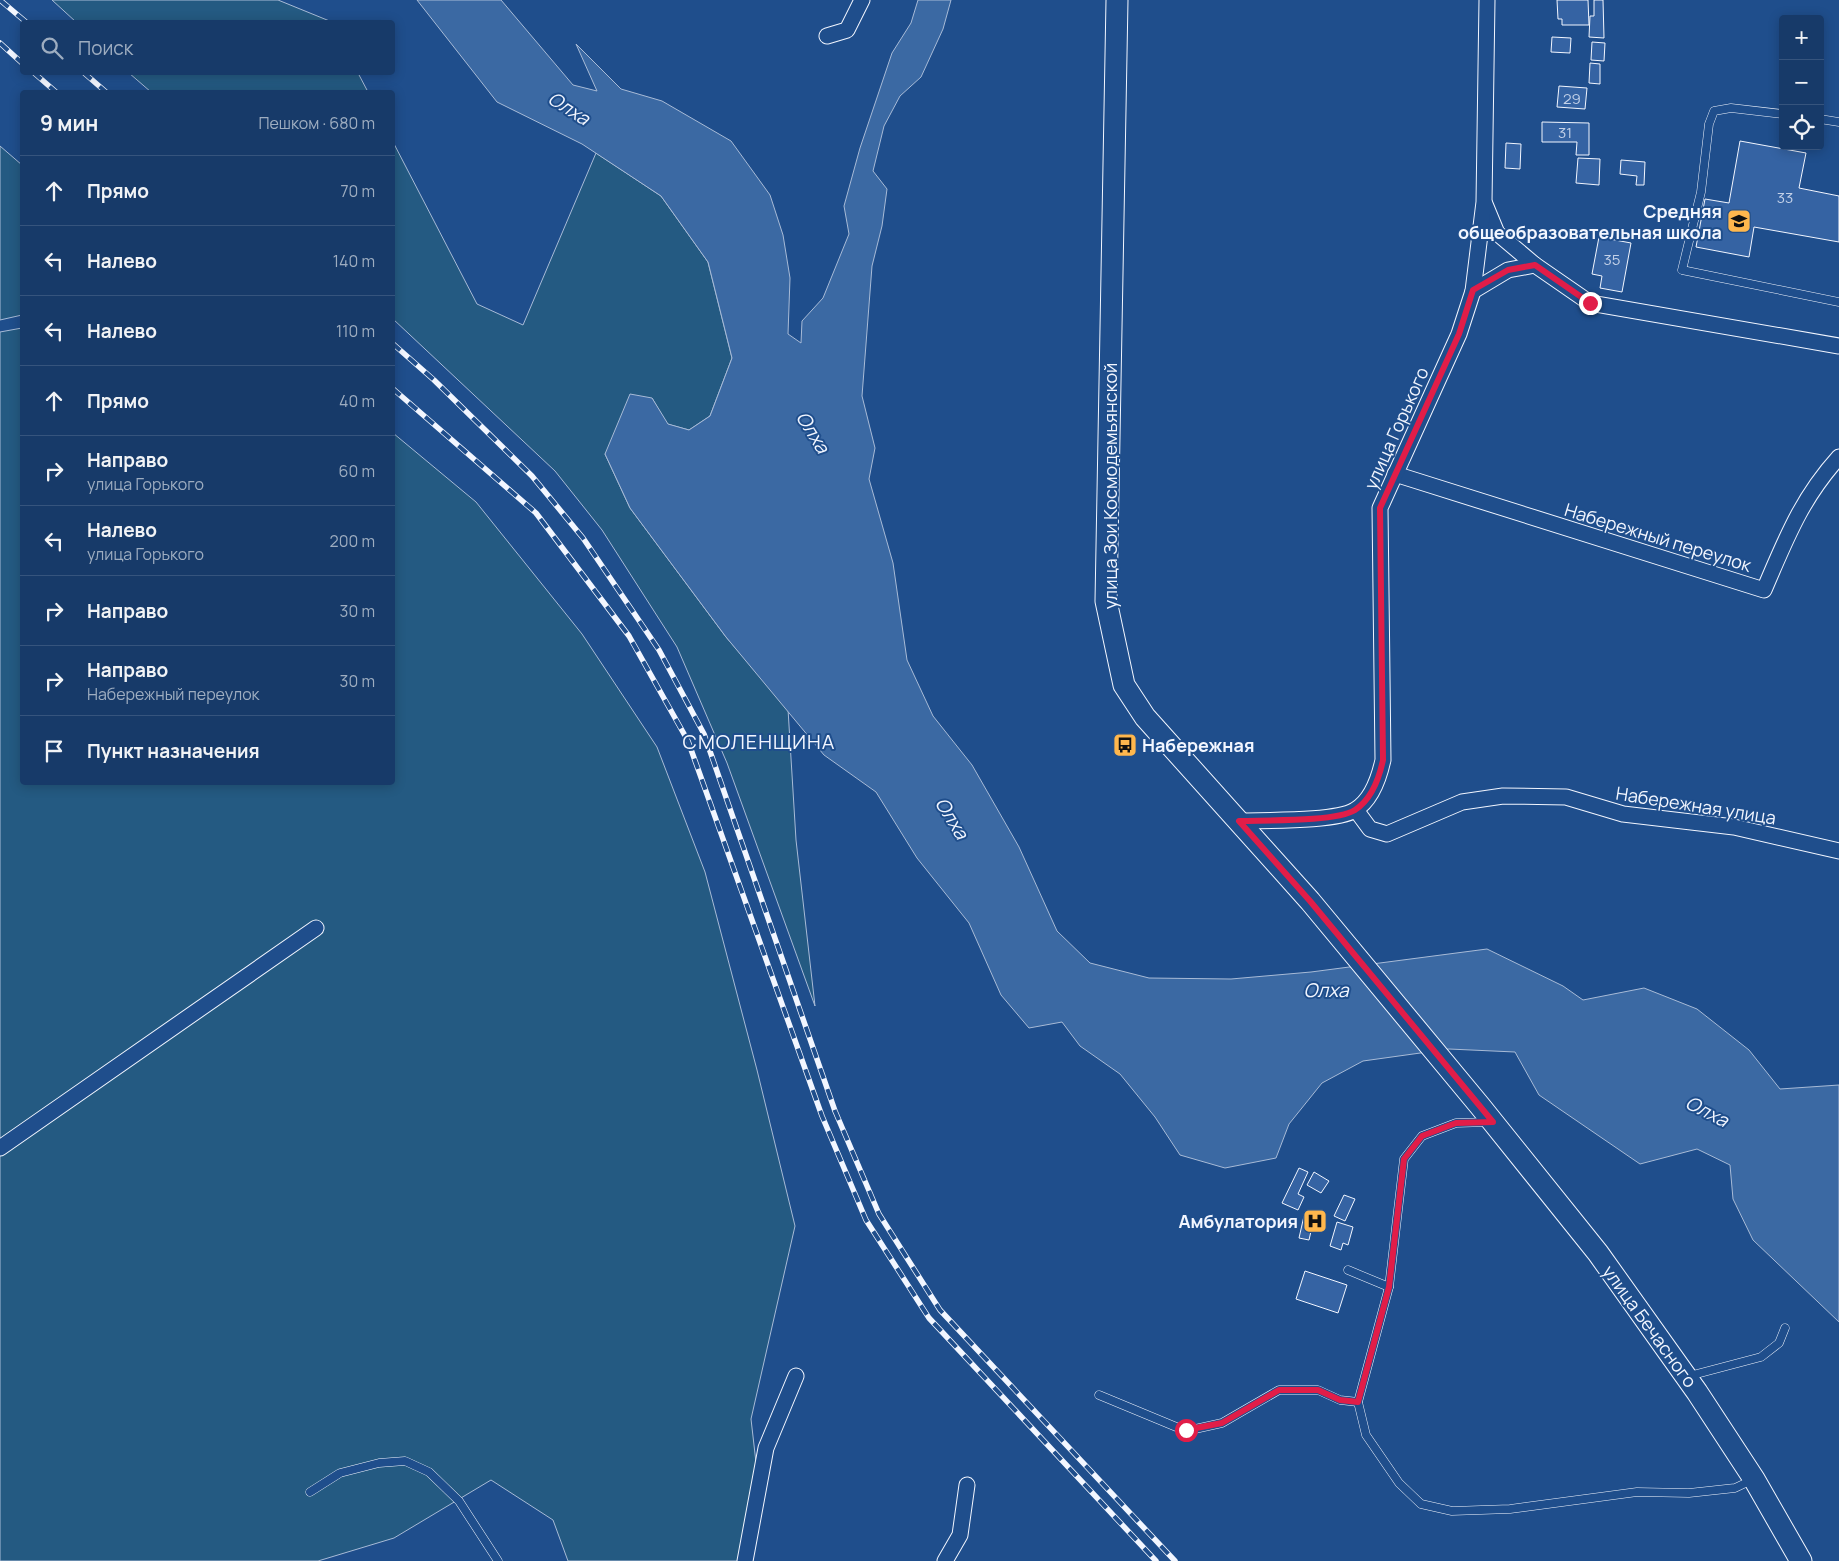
<!DOCTYPE html>
<html lang="ru">
<meta charset="utf-8">
<style>
body{margin:0;font-family:Manrope,sans-serif;background:#244571;color:#f1f3f6}
.controls{position:absolute;right:15px;top:15px;display:grid;overflow:hidden;border-radius:5px;box-shadow:0 2px 12px #0003}
.controls button{width:45px;height:45px;display:grid;place-items:center;padding:0;border:0;border-bottom:1px solid #36547d;background:#173a69;color:#f1f3f6;font:25px sans-serif}
.stop{position:absolute;width:15px;height:15px;margin:-11px;border:4px solid #e11d48;border-radius:50%;background:#fff}
.stop.end{background:#e11d48;border-color:#fff;box-shadow:0 1px 5px #0008}
.list{margin:0;padding:0;list-style:none}
h2{display:flex;justify-content:space-between;align-items:center;height:65px;margin:0;padding:0 20px;font-size:21px}
h2 small{font-size:16px;font-weight:400;color:#9eadc0}
.list li{display:grid;grid-template-columns:32px 1fr auto;gap:15px;align-items:center;box-sizing:border-box;height:70px;padding:0 20px;border-top:1px solid #36547d}
.list b{display:block;font-size:19px;white-space:nowrap}
.list p{margin:0;font-size:16px;white-space:nowrap;color:#9eadc0}
.list em{font-size:16px;font-style:normal;color:#9eadc0}
.icon{flex:none;width:28px;height:28px;fill:none;stroke:currentColor;stroke-width:2;stroke-linecap:round;stroke-linejoin:round}
.map{position:relative;flex:none;width:1839px;height:1561px;overflow:hidden}
.search{position:absolute;background:#173a69;box-shadow:0 2px 12px #0003;left:20px;top:20px;width:375px;height:55px;display:flex;align-items:center;gap:12px;box-sizing:border-box;padding:0 18px;border-radius:5px;color:#9eadc0;font-size:19px}
.panel{position:absolute;background:#173a69;box-shadow:0 2px 12px #0003;left:20px;top:90px;width:375px;height:695px;border-radius:5px}
.map>svg:first-child{display:block}
.green{fill:#245a82;stroke:#a8bbd7}
.water{fill:#3b69a3;stroke:#a8bbd7}
.building{fill:#3563a3;stroke:#f2f6ff}
.lines{fill:none;stroke-linecap:round;stroke-linejoin:round}
.lane-casing{stroke:#f2f6ff;stroke-width:9}
.street-casing{stroke:#f2f6ff;stroke-width:17}
.secondary-casing{stroke:#f2f6ff;stroke-width:23}
.lane{stroke:#1f4e8c;stroke-width:8}
.street{stroke:#1f4e8c;stroke-width:15}
.secondary{stroke:#1f4e8c;stroke-width:21}
.rail-casing{stroke:#f2f6ff;stroke-width:5.5}
.rail{stroke:#1f4e8c;stroke-width:4;stroke-dasharray:11;stroke-linecap:butt}
.route{stroke:#e11d48;stroke-width:6}
.labels{text-anchor:middle;dominant-baseline:central;stroke-width:4;stroke-linejoin:round;paint-order:stroke}
.number-label{font-size:15px;fill:#c3d1e8}
.poi-label{font-size:18px;font-weight:bold;fill:#f2f6ff;stroke:#1f4e8c;text-anchor:end}
.street-label{font-size:18px;fill:#f2f6ff;stroke:#1f4e8c}
.water-label{font-size:19px;font-style:italic;fill:#f2f6ff;stroke:#1f4e8c}
.quarter-label{font-size:20px;letter-spacing:1px;fill:#f2f6ff;stroke:#1f4e8c}
</style>
<div class="map">
<svg width="1839" height="1561" viewBox="0 0 1839 1561">
<rect width="100%" height="100%" fill="#1f4e8c"/>
<g class="green">
<path d="M 52,0 L 278,0 L 332,22 L 76,22 Z"/>
<path d="M 129,73 L 358,73 L 368,92 L 151,92 Z"/>
<path d="M 392,140 L 477,304 L 523,325 L 596,153 L 661,196 L 708,262 L 732,358 L 710,416 L 689,430 L 667,424 L 652,398 L 605,454 L 630,508 L 726,637 L 788,709 L 796,840 L 815,1006 L 727,763 L 677,647 L 602,530 L 555,471 L 393,319 Z"/>
<path d="M 0,146 L 22,165 L 22,315 L 0,320 Z"/>
<path d="M 22,328 L 22,782 L 392,782 L 393,433 L 476,502 L 582,634 L 657,747 L 705,872 L 757,1070 L 795,1226 L 751,1419 L 761,1506 L 746,1561 L 568,1561 L 553,1520 L 491,1480 L 394,1538 L 318,1561 L 0,1561 L 0,332 Z"/>
</g>
<path class="water" d="M 417,0 L 501,0 L 573,85 L 597,91 L 576,44 L 621,89 L 662,101 L 731,141 L 770,195 L 783,235 L 790,278 L 788,334 L 801,343 L 802,321 L 823,298 L 849,234 L 844,206 L 860,148 L 892,53 L 911,23 L 918,0 L 951,0 L 943,29 L 921,77 L 900,96 L 884,126 L 873,171 L 887,189 L 882,226 L 872,266 L 862,396 L 875,448 L 869,479 L 893,563 L 907,660 L 933,716 L 972,765 L 1019,847 L 1057,931 L 1090,963 L 1149,978 L 1231,979 L 1311,972 L 1487,949 L 1563,986 L 1583,1000 L 1644,988 L 1697,1009 L 1749,1050 L 1780,1089 L 1839,1085 L 1839,1322 L 1753,1240 L 1733,1199 L 1730,1165 L 1697,1149 L 1640,1164 L 1539,1095 L 1515,1052 L 1449,1049 L 1363,1061 L 1322,1083 L 1289,1124 L 1276,1158 L 1225,1168 L 1180,1155 L 1155,1117 L 1120,1074 L 1080,1046 L 1062,1022 L 1029,1028 L 1001,995 L 969,923 L 917,858 L 876,792 L 824,755 L 726,637 L 630,508 L 605,454 L 630,394 L 652,398 L 668,424 L 689,430 L 710,416 L 732,358 L 708,262 L 661,196 L 582,144 L 497,102 Z"/>
<g class="building">
<path d="M 1557,0 L 1588,0 L 1589,25 L 1562,25 L 1562,19 L 1558,19 Z"/>
<path d="M 1594,0 L 1603,0 L 1604,38 L 1589,37 L 1590,16 L 1594,16 Z"/>
<path d="M 1552,37 L 1571,38 L 1570,53 L 1551,52 Z"/>
<path d="M 1592,42 L 1605,43 L 1604,61 L 1591,60 Z"/>
<path d="M 1590,63 L 1600,64 L 1600,84 L 1589,83 Z"/>
<path d="M 1559,86 L 1587,88 L 1585,109 L 1557,107 Z"/>
<path d="M 1542,122 L 1589,123 L 1589,155 L 1576,155 L 1577,142 L 1542,142 Z"/>
<path d="M 1740,141 L 1806,153 L 1799,188 L 1839,196 L 1839,242 L 1754,227 L 1749,257 L 1696,247 L 1705,199 L 1729,203 Z"/>
<path d="M 1506,143 L 1521,144 L 1520,169 L 1505,168 Z"/>
<path d="M 1578,158 L 1600,159 L 1599,185 L 1576,183 Z"/>
<path d="M 1621,160 L 1645,162 L 1644,185 L 1636,185 L 1637,176 L 1620,174 Z"/>
<path d="M 1599,237 L 1631,243 L 1622,292 L 1600,288 L 1602,276 L 1592,274 Z"/>
<path d="M 1299,1168 L 1308,1172 L 1298,1194 L 1304,1197 L 1298,1210 L 1282,1203 Z"/>
<path d="M 1314,1172 L 1329,1181 L 1321,1193 L 1307,1185 Z"/>
<path d="M 1344,1195 L 1355,1199 L 1345,1221 L 1334,1216 Z"/>
<path d="M 1304,1216 L 1314,1218 L 1309,1240 L 1299,1238 Z"/>
<path d="M 1337,1222 L 1353,1227 L 1348,1245 L 1343,1243 L 1341,1250 L 1330,1246 Z"/>
<path d="M 1305,1271 L 1347,1285 L 1338,1313 L 1296,1299 Z"/>
</g>
<g class="lines">
<g class="lane-casing">
<g id="lane">
<path d="M 1783,114 L 1731,108 L 1714,111 L 1709,124 L 1701,192 L 1682,270 L 1839,302"/>
<path d="M 1820,119 L 1839,122"/>
<path d="M 1489,1122 L 1456,1123 L 1422,1136 L 1404,1159 L 1389,1287 L 1358,1402 L 1366,1435 L 1399,1483 L 1421,1504 L 1452,1511 L 1510,1509 L 1637,1492 L 1689,1493 L 1735,1488 L 1754,1479"/>
<path d="M 1348,1270 L 1389,1287"/>
<path d="M 1689,1376 L 1761,1357 L 1779,1343 L 1785,1328"/>
<path d="M 1099,1395 L 1186,1431 L 1222,1423 L 1279,1390 L 1318,1390 L 1340,1400 L 1358,1402"/>
<path d="M 310,1492 L 340,1473 L 379,1463 L 405,1461 L 429,1472 L 459,1501 L 498,1561"/>
</g>
</g>
<g class="street-casing">
<g id="street">
<path d="M 827,36 L 847,30 L 862,0"/>
<path d="M 1485,204 L 1497,233 L 1535,265 L 1590,303 L 1839,346"/>
<path d="M 1473,291 L 1508,270 L 1535,265"/>
<path d="M 1395,474 L 1764,590 C 1786,539 1801,499 1839,457"/>
<path d="M 1356,810 L 1370,829 L 1387,834 L 1462,802 L 1503,796 L 1566,797 L 1623,814 L 1734,827 L 1839,851"/>
<path d="M 1239,821 C 1264,820 1336,822 1355,810 C 1372,800 1379,778 1383,760 L 1380,508 L 1459,334 L 1473,291 L 1484,202 L 1487,0"/>
<path d="M 0,1148 L 316,928"/>
<path d="M 745,1561 L 766,1448 L 796,1376"/>
<path d="M 945,1561 L 960,1535 L 967,1485"/>
</g>
</g>
<g class="secondary-casing">
<path id="secondary" d="M 1117,0 L 1106,601 L 1124,685 L 1145,717 L 1310,901 L 1480,1106 L 1598,1253 L 1697,1392 L 1754,1479 L 1801,1561"/>
</g>
<use href="#lane" class="lane"/>
<use href="#street" class="street"/>
<use href="#secondary" class="secondary"/>
<g class="rail-casing">
<g id="rail">
<path d="M 0,0 L 26,22"/>
<path d="M 0,43 L 22,63"/>
<path d="M 33,72 L 56,92"/>
<path d="M 83,72 L 106,92"/>
<path d="M 392,343 L 434,380 L 532,476 L 583,538 L 659,650 L 704,734 L 835,1111 L 879,1214 L 940,1310 L 1175,1561"/>
<path d="M 392,388 L 536,513 L 629,636 L 688,741 L 822,1116 L 866,1220 L 929,1318 L 1156,1561"/>
</g>
</g>
<use href="#rail" class="rail"/>
</g>
<g class="lines">
<path class="route" d="M 1186,1430 L 1222,1423 L 1279,1390 L 1318,1390 L 1340,1400 L 1358,1402 L 1389,1287 L 1404,1159 L 1422,1136 L 1456,1123 L 1493,1122 L 1310,901 L 1239,821 C 1265,820 1336,822 1355,810 C 1372,799 1379,779 1383,760 L 1380,508 L 1459,334 L 1473,290 L 1508,270 L 1535,265 L 1590,303"/>
</g>
<defs>
<g id="school-square" transform="scale(1.25)"><rect x="-9" y="-9" width="18" height="18" rx="4" fill="#ffb74d" stroke="#1f4e8c"/><path d="M0-5L7-2L0 1L-7-2ZM-4 1L0 2.5L4 1V4Q0 6-4 4Z" fill="#111"/></g>
<g id="bus-square" transform="scale(1.25)"><rect x="-9" y="-9" width="18" height="18" rx="4" fill="#ffb74d" stroke="#1f4e8c"/><path d="M-5-6H5V4H4V6H2V4H-2V6H-4V4H-5ZM-3.5-4V0h7V-4ZM-3.5 1.2v1.5H-2V1.2ZM2 1.2v1.5H3.5V1.2Z" fill="#111"/></g>
<g id="hospital-square" transform="scale(1.25)"><rect x="-9" y="-9" width="18" height="18" rx="4" fill="#ffb74d" stroke="#1f4e8c"/><path d="M-5-5h3v3.5h4V-5h3V5h-3V1.5h-4V5h-3Z" fill="#111"/></g>
</defs>
<g fill-rule="evenodd">
<use href="#school-square" x="1739" y="221"/>
<use href="#bus-square" x="1125" y="745"/>
<use href="#hospital-square" x="1315" y="1221"/>
</g>
<g class="labels">
<g class="number-label">
<text x="1572" y="98">29</text>
<text x="1565" y="132">31</text>
<text x="1785" y="197">33</text>
<text x="1612" y="259">35</text>
</g>
<g class="poi-label">
<text x="1722" y="211">Средняя<tspan x="1722" dy="21">общеобразовательная школа</tspan></text>
<text x="1142" y="745" text-anchor="start">Набережная</text>
<text x="1298" y="1221">Амбулатория</text>
</g>
<g class="street-label">
<text transform="translate(1396 428) rotate(-66)">улица Горького</text>
<text transform="translate(1110 486) rotate(-90)">улица Зои Космодемьянской</text>
<text transform="translate(1658 537) rotate(17)">Набережный переулок</text>
<text transform="translate(1696 805) rotate(9)">Набережная улица</text>
<text transform="translate(1650 1326) rotate(54)">улица Бечасного</text>
</g>
<g class="water-label">
<text transform="translate(569 108) rotate(32)">Олха</text>
<text transform="translate(813 432) rotate(58)">Олха</text>
<text transform="translate(952 818) rotate(58)">Олха</text>
<text x="1326" y="990">Олха</text>
<text transform="translate(1707 1111) rotate(27)">Олха</text>
</g>
<g class="quarter-label">
<text x="759" y="741">СМОЛЕНЩИНА</text>
</g>
</g>
</svg>
<div class="controls">
<button>+</button>
<button>−</button>
<button><svg class="icon" aria-label="locate" viewBox="0 0 24 24"><circle cx="12" cy="12" r="6"/><path d="M12 2v4M12 18v4M2 12h4M18 12h4"/></svg></button>
</div>
<div class="stop" style="left:1186px;top:1430px"></div>
<div class="stop end" style="left:1590px;top:303px"></div>
<div class="search"><svg class="icon" aria-label="search" viewBox="0 0 24 24"><circle cx="10" cy="10" r="6"/><path d="M15 15l6 6"/></svg>Поиск</div>
<section class="panel">
<h2>9 мин<small>Пешком · 680 m</small></h2>
<ul class="list">
<li><svg class="icon" aria-label="ahead" viewBox="0 0 24 24"><path d="M12 20V5M6 11l6-6 6 6"/></svg><div><b>Прямо</b></div><em>70 m</em></li>
<li><svg class="icon" aria-label="left" viewBox="0 0 24 24"><path d="M17 20v-9H6M10 6l-5 5 5 5"/></svg><div><b>Налево</b></div><em>140 m</em></li>
<li><svg class="icon" aria-label="left" viewBox="0 0 24 24"><path d="M17 20v-9H6M10 6l-5 5 5 5"/></svg><div><b>Налево</b></div><em>110 m</em></li>
<li><svg class="icon" aria-label="ahead" viewBox="0 0 24 24"><path d="M12 20V5M6 11l6-6 6 6"/></svg><div><b>Прямо</b></div><em>40 m</em></li>
<li><svg class="icon" aria-label="right" viewBox="0 0 24 24"><path d="M7 20v-9h11M14 6l5 5-5 5"/></svg><div><b>Направо</b><p>улица Горького</p></div><em>60 m</em></li>
<li><svg class="icon" aria-label="left" viewBox="0 0 24 24"><path d="M17 20v-9H6M10 6l-5 5 5 5"/></svg><div><b>Налево</b><p>улица Горького</p></div><em>200 m</em></li>
<li><svg class="icon" aria-label="right" viewBox="0 0 24 24"><path d="M7 20v-9h11M14 6l5 5-5 5"/></svg><div><b>Направо</b></div><em>30 m</em></li>
<li><svg class="icon" aria-label="right" viewBox="0 0 24 24"><path d="M7 20v-9h11M14 6l5 5-5 5"/></svg><div><b>Направо</b><p>Набережный переулок</p></div><em>30 m</em></li>
<li><svg class="icon" aria-label="arrive" viewBox="0 0 24 24"><path d="M6 21V4h12l-3 4 3 4H6"/></svg><div><b>Пункт назначения</b></div></li>
</ul>
</section>
</div>
